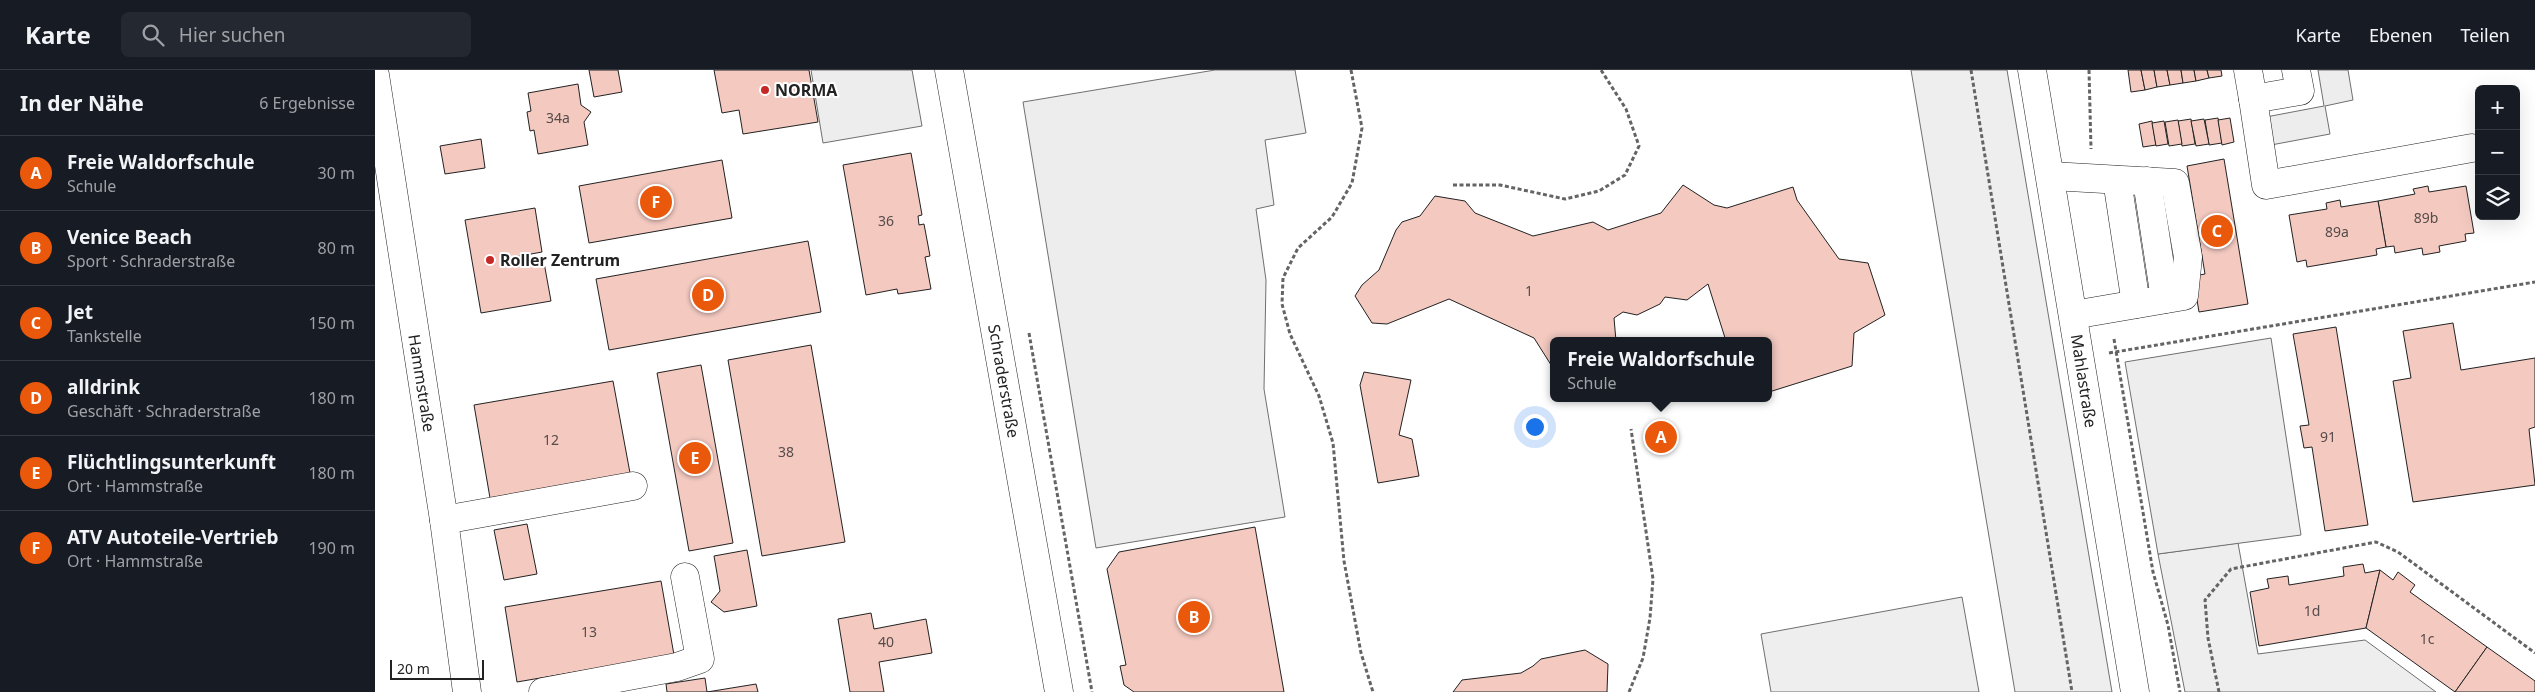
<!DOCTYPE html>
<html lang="de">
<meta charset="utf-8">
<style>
body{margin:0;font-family:"Noto Sans",sans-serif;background:#242831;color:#f1f3f6}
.controls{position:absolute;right:15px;top:15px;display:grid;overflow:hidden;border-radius:8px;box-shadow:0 5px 20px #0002}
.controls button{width:45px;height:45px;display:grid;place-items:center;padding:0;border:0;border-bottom:1px solid #363941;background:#171b24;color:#f1f3f6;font:25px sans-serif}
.scale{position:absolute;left:15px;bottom:12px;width:94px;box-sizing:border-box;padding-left:5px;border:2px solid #222;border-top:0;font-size:14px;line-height:18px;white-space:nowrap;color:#222;-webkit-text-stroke:4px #fff;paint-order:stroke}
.you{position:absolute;left:1159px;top:356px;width:18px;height:18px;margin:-12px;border:4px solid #fff;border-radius:50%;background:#1a73e8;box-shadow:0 0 0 8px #1a73e833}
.badge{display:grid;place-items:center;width:32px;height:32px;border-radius:50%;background:#ea580c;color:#fff;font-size:16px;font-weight:700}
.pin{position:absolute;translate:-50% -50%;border:2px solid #fff;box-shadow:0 1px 5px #0006}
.popup{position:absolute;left:1175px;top:267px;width:222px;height:65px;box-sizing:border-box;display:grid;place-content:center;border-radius:8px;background:#171b24;filter:drop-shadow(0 1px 4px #0005);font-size:16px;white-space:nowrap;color:#9ea1a6}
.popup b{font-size:19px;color:#f1f3f6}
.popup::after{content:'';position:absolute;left:50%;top:100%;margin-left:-10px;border:10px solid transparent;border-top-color:#171b24}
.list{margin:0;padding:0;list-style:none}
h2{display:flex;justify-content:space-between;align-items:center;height:65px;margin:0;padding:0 20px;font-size:21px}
h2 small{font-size:16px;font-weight:400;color:#9ea1a6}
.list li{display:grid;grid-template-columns:32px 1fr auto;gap:15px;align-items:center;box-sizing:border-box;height:75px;padding:0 20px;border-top:1px solid #363941}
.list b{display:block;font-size:19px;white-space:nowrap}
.list p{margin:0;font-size:16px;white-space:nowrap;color:#9ea1a6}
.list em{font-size:16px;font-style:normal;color:#9ea1a6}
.icon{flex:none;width:28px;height:28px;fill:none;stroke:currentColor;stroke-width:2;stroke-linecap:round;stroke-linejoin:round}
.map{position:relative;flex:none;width:2160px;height:622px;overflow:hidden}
header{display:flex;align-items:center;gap:30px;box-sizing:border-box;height:70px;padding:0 25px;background:#171b24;border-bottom:1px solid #363941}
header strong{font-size:24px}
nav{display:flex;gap:28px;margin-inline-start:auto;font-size:18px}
.search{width:350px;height:45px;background:#242831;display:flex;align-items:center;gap:12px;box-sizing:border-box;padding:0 18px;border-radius:8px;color:#9ea1a6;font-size:19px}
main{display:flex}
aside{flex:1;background:#171b24}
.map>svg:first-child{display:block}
.green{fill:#eee;stroke:#6f6f6f}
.parking{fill:#ededed;stroke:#6f6f6f}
.building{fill:#f3c9c0;stroke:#222}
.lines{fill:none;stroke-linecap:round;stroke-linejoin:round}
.minor-casing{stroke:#222;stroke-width:29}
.path{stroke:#646464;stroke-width:3;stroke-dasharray:4 2.5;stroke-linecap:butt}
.minor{stroke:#fff;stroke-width:28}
.poi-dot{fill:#c62828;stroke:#fff;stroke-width:2}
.labels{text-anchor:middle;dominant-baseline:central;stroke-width:4;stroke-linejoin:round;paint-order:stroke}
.number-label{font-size:14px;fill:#564c4a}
.poi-label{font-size:16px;font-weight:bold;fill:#222;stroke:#fff;text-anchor:start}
.street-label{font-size:16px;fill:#222;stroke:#fff}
</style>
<header>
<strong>Karte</strong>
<div class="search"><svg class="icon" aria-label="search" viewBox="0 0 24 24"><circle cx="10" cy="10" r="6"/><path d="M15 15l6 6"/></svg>Hier suchen</div>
<nav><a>Karte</a><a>Ebenen</a><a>Teilen</a></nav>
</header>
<main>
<aside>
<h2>In der Nähe<small>6 Ergebnisse</small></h2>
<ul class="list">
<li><span class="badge">A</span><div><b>Freie Waldorfschule</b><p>Schule</p></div><em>30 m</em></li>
<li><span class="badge">B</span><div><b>Venice Beach</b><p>Sport · Schraderstraße</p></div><em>80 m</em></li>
<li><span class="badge">C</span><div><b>Jet</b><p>Tankstelle</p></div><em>150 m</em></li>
<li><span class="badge">D</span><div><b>alldrink</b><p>Geschäft · Schraderstraße</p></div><em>180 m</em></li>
<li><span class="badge">E</span><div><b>Flüchtlingsunterkunft</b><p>Ort · Hammstraße</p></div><em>180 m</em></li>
<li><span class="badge">F</span><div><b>ATV Autoteile-Vertrieb</b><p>Ort · Hammstraße</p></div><em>190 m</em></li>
</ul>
</aside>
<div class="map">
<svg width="2160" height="622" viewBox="0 0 2160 622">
<rect width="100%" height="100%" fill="#fff"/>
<g class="green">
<path d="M 1536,0 L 1632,0 L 1737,622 L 1640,622 Z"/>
<path d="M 1863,473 L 1883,584 L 1990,570 L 2061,622 L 1810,622 L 1783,484 Z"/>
<path d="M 1587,527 L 1604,622 L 1396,622 L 1386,564 Z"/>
</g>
<g class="parking">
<path d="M 436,0 L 537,0 L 547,56 L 448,73 Z"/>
<path d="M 840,0 L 920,0 L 931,63 L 890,70 L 899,135 L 881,139 L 891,210 L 889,319 L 910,447 L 721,478 L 648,32 Z"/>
<path d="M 1943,0 L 1973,0 L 1978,30 L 1950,36 L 1955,64 L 1896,75 L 1891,47 L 1949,36 Z"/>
<path d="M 1896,268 L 1926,465 L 1783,484 L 1750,292 Z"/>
</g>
<g class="building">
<path d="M 214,0 L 243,0 L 247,22 L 219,27 Z"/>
<path d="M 339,0 L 434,0 L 443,52 L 368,64 L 364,40 L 347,43 Z"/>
<path d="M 1753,0 L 1766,0 L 1770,20 L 1756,22 Z"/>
<path d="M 1766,0 L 1779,0 L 1782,17 L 1770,20 Z"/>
<path d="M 1779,0 L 1792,0 L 1795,15 L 1782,17 Z"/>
<path d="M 1792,0 L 1806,0 L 1808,13 L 1795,15 Z"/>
<path d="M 1806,0 L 1819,0 L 1821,11 L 1808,13 Z"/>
<path d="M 1819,0 L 1832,0 L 1834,8 L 1821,11 Z"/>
<path d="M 1832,0 L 1846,0 L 1847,6 L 1834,8 Z"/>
<path d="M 203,14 L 206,35 L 216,42 L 209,52 L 213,75 L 163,84 L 159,60 L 155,61 L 152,42 L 156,41 L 153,23 Z"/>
<path d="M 1843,48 L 1847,73 L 1834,75 L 1830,50 Z"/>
<path d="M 1855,48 L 1859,72 L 1847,75 L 1843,50 Z"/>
<path d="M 1816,49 L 1820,74 L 1807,76 L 1803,51 Z"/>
<path d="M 1829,49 L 1834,74 L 1821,76 L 1816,51 Z"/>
<path d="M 1803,50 L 1807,74 L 1794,76 L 1790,52 Z"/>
<path d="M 1777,51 L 1781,75 L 1768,77 L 1764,54 Z"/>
<path d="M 1789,51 L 1793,74 L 1781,76 L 1777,53 Z"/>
<path d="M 106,69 L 110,98 L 70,104 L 65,76 Z"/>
<path d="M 536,83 L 547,145 L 543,146 L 544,155 L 549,154 L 555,186 L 550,187 L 556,219 L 523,224 L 522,219 L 491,225 L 468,95 Z"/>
<path d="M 1849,89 L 1873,234 L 1824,242 L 1818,206 L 1830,204 L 1812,96 Z"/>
<path d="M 347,90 L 357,148 L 214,173 L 204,116 Z"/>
<path d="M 1308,115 L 1339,135 L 1352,138 L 1418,117 L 1422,130 L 1464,189 L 1493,193 L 1510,245 L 1479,263 L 1477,296 L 1394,322 L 1394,271 L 1351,271 L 1333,214 L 1312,230 L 1290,227 L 1285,234 L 1262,245 L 1248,242 L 1239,248 L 1241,271 L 1178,271 L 1178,298 L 1159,268 L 1074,229 L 1012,254 L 997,253 L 980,226 L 987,215 L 1004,200 L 1021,160 L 1027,152 L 1045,146 L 1060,126 L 1090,131 L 1100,143 L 1158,166 L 1218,152 L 1233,160 L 1286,143 Z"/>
<path d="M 2053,116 L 2054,122 L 2091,116 L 2099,163 L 2090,164 L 2091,171 L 2064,176 L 2065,182 L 2048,185 L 2047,178 L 2020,183 L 2019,176 L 2011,177 L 2003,131 L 2040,124 L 2038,119 Z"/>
<path d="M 1965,130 L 1966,137 L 2003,131 L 2011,177 L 2001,179 L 2002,185 L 1932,197 L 1931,190 L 1922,192 L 1914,145 L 1952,139 L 1951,133 Z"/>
<path d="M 160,138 L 167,182 L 134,188 L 134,192 L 168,187 L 176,231 L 106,243 L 90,150 Z"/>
<path d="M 433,171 L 446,242 L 234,280 L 221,209 Z"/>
<path d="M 2078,253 L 2086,300 L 2160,288 L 2160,357 L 2154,359 L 2160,415 L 2038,432 L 2018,311 L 2036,308 L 2028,261 Z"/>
<path d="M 1961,257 L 1993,455 L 1950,461 L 1937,377 L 1929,378 L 1925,356 L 1934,355 L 1918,264 Z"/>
<path d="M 436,275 L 470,472 L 387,486 L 353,290 Z"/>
<path d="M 326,295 L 358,473 L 314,481 L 282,303 Z"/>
<path d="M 989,302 L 1036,310 L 1024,365 L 1037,369 L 1044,406 L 1003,413 L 985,315 Z"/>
<path d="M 238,311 L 255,403 L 115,428 L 99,335 Z"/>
<path d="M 152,454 L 162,504 L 129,510 L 119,460 Z"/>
<path d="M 880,457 L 909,622 L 759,622 L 749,615 L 745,596 L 751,595 L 732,499 L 744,482 Z"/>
<path d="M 372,480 L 382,536 L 349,542 L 336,532 L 345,521 L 339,486 Z"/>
<path d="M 1988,494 L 1990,503 L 2005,500 L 1991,558 L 1884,576 L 1875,522 L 1894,518 L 1892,509 L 1913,506 L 1914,515 L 1969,506 L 1968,497 Z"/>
<path d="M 2005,500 L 2018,510 L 2023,502 L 2040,515 L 2035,522 L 2112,577 L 2080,622 L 1991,558 Z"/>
<path d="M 286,511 L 299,585 L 142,612 L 130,537 Z"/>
<path d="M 496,543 L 499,559 L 551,549 L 557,583 L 504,592 L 509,622 L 475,622 L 463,549 Z"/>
<path d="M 2112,577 L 2160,611 L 2160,622 L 2080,622 Z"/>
<path d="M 1210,580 L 1233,594 L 1232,622 L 1078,622 L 1087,610 L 1146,603 L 1158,596 L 1166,589 Z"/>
<path d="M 330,608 L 332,622 L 292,622 L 291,614 Z"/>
<path d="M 381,614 L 383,622 L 332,622 Z"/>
</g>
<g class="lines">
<g class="minor-casing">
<g id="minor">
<path d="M 574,0 L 684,622"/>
<path d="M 1657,0 L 1760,622"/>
<path d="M 1873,0 L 1878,29 L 1925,21 L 1921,0"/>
<path d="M 0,5 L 69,450 L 92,622"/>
<path d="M 1878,29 L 1891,115 L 2097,78"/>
<path d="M 1676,106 L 1800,113 L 1813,187 L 1809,226 L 1698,245"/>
<path d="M 1742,110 L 1761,234"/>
<path d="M 1772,111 L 1790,229"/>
<path d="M 69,450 L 258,416"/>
<path d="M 168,622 L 302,597 L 325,589 L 310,507"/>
</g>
</g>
<g class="path">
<path d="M 976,0 L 987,58 L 977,113 L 957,147 L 923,178 L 908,208 L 907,234 L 915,264 L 944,326 L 958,373 L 969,491 L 986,583 L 998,622"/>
<path d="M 1596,0 L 1697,622"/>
<path d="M 1714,0 L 1716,79"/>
<path d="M 1078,115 L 1125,115 L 1190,129 L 1224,121 L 1250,105 L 1264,76 L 1251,39 L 1226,0"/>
<path d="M 654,263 L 717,622"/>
<path d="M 1739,269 L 1778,502 L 1793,555 L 1805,622"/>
<path d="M 1734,283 L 2160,212"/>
<path d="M 1254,622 L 1268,588 L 1275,548 L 1278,509 L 1256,359"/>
<path d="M 1844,622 L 1833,568 L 1830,530 L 1856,499 L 2001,472 L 2023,482 L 2160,583"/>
</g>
<use href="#minor" class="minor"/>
</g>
<g class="poi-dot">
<circle cx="390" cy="20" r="5"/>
<circle cx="115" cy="190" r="5"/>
</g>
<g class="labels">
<g class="number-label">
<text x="183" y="47">34a</text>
<text x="2051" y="147">89b</text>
<text x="511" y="150">36</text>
<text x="1962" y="161">89a</text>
<text x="1154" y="220">1</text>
<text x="1953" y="366">91</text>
<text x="176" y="369">12</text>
<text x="411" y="381">38</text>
<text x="1937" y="540">1d</text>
<text x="214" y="561">13</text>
<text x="2052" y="568">1c</text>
<text x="511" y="571">40</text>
</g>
<g class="poi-label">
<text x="400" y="20">NORMA</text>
<text x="125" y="190">Roller Zentrum</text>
</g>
<g class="street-label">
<text transform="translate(629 311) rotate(80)">Schraderstraße</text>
<text transform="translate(1709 311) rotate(81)">Mahlastraße</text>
<text transform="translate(47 313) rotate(81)">Hammstraße</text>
</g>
</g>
</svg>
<div class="controls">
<button>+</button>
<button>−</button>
<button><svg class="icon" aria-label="layers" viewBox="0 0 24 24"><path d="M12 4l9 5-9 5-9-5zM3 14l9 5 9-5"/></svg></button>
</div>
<div class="scale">20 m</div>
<div class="you"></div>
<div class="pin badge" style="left:1286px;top:367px">A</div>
<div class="popup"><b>Freie Waldorfschule</b>Schule</div>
<div class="pin badge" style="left:819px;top:547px">B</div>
<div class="pin badge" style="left:1842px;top:161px">C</div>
<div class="pin badge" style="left:333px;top:225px">D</div>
<div class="pin badge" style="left:320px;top:388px">E</div>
<div class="pin badge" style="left:281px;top:132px">F</div>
</div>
</main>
